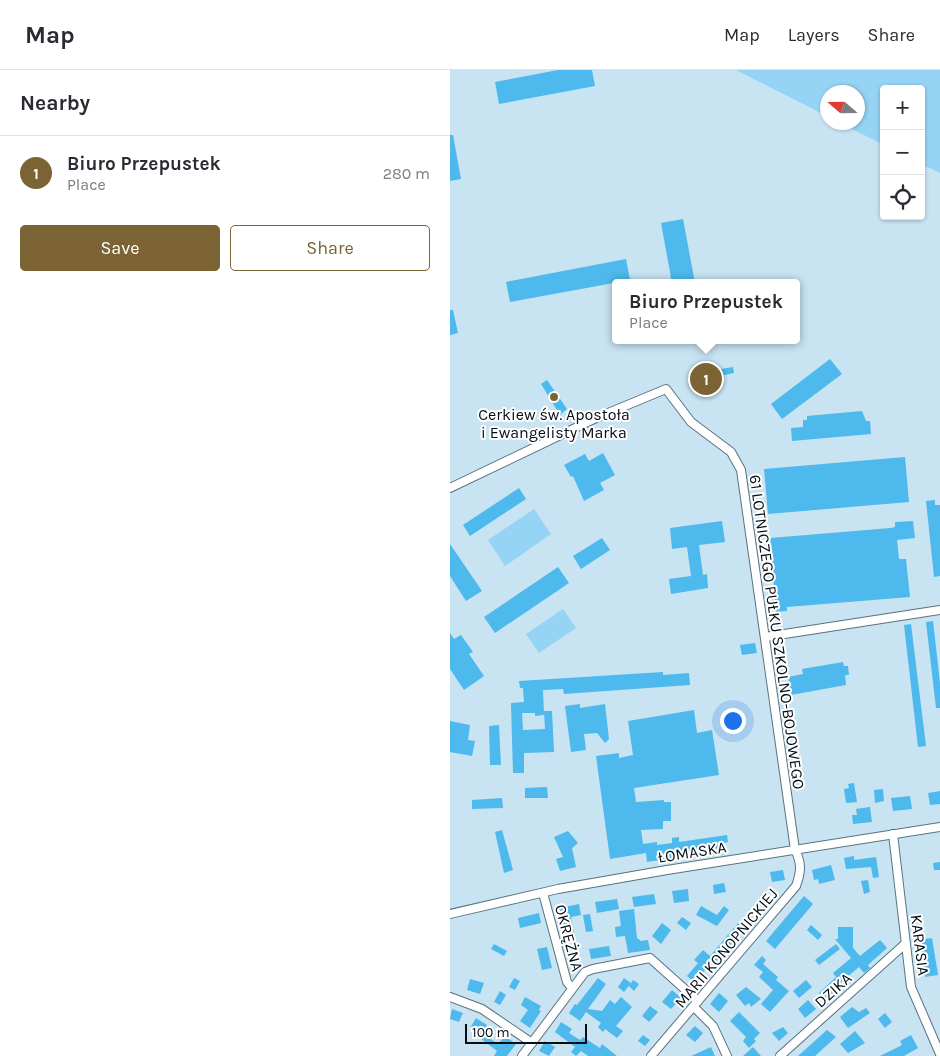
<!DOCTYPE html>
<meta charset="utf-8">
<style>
body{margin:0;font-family:Karla,sans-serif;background:#f7f7f7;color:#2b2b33}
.controls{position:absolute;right:15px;top:15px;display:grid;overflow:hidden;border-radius:5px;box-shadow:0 1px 4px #0004}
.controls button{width:45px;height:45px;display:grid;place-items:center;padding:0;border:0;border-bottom:1px solid #e1e1e2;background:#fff;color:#2b2b33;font:25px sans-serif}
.compass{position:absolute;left:370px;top:15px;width:45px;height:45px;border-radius:50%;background:#fff;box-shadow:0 1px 4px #0004;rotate:290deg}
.scale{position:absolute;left:15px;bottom:12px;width:122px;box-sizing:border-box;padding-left:5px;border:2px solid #050e13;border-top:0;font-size:14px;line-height:18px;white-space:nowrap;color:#050e13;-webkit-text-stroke:4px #fff;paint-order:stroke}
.you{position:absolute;left:282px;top:650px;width:18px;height:18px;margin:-12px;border:4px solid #fff;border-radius:50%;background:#1a73e8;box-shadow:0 0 0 8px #1a73e833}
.badge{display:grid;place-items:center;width:32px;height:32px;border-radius:50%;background:#7b6333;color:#fff;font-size:16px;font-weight:700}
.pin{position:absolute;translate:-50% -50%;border:2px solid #fff;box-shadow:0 1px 5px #0006}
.popup{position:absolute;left:162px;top:209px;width:188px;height:65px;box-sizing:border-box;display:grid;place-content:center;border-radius:5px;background:#fff;filter:drop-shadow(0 1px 4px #0005);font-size:16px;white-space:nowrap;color:#7c7c81}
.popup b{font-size:19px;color:#2b2b33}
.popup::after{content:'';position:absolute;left:50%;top:100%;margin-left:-10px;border:10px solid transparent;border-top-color:#fff}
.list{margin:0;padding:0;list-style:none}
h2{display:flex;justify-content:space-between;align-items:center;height:65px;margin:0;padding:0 20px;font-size:21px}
h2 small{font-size:16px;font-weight:400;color:#7c7c81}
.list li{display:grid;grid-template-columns:32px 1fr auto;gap:15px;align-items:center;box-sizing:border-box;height:75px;padding:0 20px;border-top:1px solid #e1e1e2}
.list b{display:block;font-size:19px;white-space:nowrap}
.list p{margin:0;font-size:16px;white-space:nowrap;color:#7c7c81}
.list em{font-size:16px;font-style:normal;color:#7c7c81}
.actions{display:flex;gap:10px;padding:15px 20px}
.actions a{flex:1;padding:11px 0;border:1px solid #7b6333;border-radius:5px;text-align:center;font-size:18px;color:#7b6333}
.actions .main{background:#7b6333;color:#fff}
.icon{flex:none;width:28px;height:28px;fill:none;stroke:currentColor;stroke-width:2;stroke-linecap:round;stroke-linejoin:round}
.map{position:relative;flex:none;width:490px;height:986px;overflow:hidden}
header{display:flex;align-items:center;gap:30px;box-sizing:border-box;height:70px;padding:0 25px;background:#fff;border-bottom:1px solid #e1e1e2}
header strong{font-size:24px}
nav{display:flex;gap:28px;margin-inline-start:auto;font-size:18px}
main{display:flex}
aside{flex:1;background:#fff}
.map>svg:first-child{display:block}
.green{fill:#96d4f5}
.building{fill:#4db9ec}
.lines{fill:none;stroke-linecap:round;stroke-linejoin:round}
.street-casing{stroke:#5a727f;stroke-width:10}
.street{stroke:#fff;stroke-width:8}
.poi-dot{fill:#7b6333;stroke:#fff;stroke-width:2}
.labels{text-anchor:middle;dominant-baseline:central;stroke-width:4;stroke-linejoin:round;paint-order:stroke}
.poi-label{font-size:16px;fill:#050e13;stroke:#fff}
.street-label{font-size:16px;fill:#050e13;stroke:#fff}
</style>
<header>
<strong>Map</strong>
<nav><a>Map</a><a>Layers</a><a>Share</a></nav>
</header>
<main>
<aside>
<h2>Nearby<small></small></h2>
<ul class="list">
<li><span class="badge">1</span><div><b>Biuro Przepustek</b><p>Place</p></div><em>280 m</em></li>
</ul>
<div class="actions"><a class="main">Save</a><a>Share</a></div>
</aside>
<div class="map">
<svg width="490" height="986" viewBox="0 0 490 986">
<rect width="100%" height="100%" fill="#c8e3f2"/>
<g class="green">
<path d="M 286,0 L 490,0 L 490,103 L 471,94 L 471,19 L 434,19 L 434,75 L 390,53 L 408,52 L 408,22 L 378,22 L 377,46 Z"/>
<path d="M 84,439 L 101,464 L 55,496 L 38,470 Z"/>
<path d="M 113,539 L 126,558 L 89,583 L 76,564 Z"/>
</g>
<g class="building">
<path d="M 108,0 L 142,0 L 145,16 L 49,34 L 45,12 Z"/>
<path d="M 0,65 L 3,65 L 11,109 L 0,111 Z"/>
<path d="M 233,149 L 245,213 L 222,213 L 211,153 Z"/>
<path d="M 176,189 L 180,210 L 60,232 L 56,212 Z"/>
<path d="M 0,240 L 3,240 L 8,263 L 0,265 Z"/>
<path d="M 380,289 L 392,304 L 332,349 L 321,334 Z"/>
<path d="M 283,297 L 284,303 L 270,306 L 272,313 L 244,319 L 241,304 Z"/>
<path d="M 97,310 L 117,339 L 110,345 L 91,314 Z"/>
<path d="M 412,341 L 416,351 L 420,351 L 421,364 L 342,371 L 341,358 L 353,357 L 353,350 L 357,350 L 357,346 Z"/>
<path d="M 153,383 L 165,405 L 150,413 L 154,420 L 134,431 L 123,406 L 121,407 L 114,395 L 135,384 L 139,391 Z"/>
<path d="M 455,387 L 459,432 L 318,444 L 314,399 Z"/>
<path d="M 69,418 L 76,429 L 20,466 L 13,455 Z"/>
<path d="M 485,430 L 485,435 L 490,435 L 490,506 L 484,507 L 476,431 Z"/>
<path d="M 272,451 L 275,472 L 249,475 L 253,505 L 257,504 L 258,518 L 221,524 L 219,509 L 241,506 L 237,477 L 222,479 L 220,458 Z"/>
<path d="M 463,451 L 465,468 L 447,470 L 449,489 L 456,489 L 460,527 L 337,537 L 337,541 L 326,542 L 320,468 L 441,458 L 445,457 L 445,452 Z"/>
<path d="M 152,468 L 160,480 L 131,499 L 123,486 Z"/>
<path d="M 0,474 L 32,521 L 16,531 L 0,506 Z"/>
<path d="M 108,497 L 119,513 L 45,563 L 34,547 Z"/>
<path d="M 483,551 L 490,613 L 490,638 L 486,638 L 476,552 Z"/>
<path d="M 461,554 L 476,676 L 468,677 L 454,555 Z"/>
<path d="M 0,563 L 4,569 L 11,565 L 23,582 L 19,584 L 34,606 L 14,620 L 0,599 Z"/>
<path d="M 305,573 L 307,583 L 292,585 L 290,575 Z"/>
<path d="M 393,592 L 394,596 L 398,596 L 399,605 L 395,605 L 396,615 L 341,625 L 338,607 L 353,604 L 352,599 Z"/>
<path d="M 213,602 L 213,605 L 239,603 L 240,615 L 114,624 L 113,619 L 93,620 L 94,645 L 85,646 L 85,643 L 72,643 L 73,660 L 95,659 L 94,641 L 102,641 L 104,682 L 74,683 L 74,703 L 63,703 L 61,633 L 74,632 L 73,618 L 70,618 L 69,611 Z"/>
<path d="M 130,634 L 130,638 L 155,634 L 159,669 L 155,673 L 147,663 L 134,664 L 136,680 L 121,682 L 115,636 Z"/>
<path d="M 244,640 L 247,663 L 262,660 L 269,705 L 184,718 L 186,732 L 214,730 L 214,732 L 221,732 L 221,751 L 213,751 L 213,759 L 191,760 L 193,774 L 207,772 L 207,775 L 222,773 L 222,768 L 229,767 L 229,772 L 277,765 L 278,772 L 274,773 L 275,777 L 230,784 L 230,787 L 197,792 L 196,783 L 160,789 L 146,686 L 169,683 L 169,688 L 183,685 L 178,651 Z"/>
<path d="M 0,651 L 20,655 L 18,670 L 25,671 L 22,686 L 0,682 Z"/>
<path d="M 49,655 L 51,695 L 40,695 L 39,656 Z"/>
<path d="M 404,713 L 407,732 L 396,733 L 394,719 L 399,718 L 398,714 Z"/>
<path d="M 97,717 L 98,728 L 75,728 L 75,718 Z"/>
<path d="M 433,719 L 434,731 L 425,733 L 424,720 Z"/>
<path d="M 490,721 L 490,734 L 480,735 L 478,723 Z"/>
<path d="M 460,726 L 462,739 L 443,741 L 441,728 Z"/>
<path d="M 52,728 L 53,738 L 22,739 L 22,730 Z"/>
<path d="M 420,737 L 422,752 L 403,754 L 402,745 L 407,745 L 406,739 Z"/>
<path d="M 52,760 L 63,800 L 54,803 L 45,762 Z"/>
<path d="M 118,761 L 128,773 L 122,778 L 126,797 L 110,801 L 106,789 L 113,787 L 104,767 Z"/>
<path d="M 404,786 L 404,790 L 426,787 L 429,807 L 423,808 L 421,797 L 396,799 L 394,788 Z"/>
<path d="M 490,792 L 490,800 L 484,800 L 483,793 Z"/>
<path d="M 381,795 L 385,810 L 369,814 L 368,809 L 364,810 L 362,800 Z"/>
<path d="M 333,800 L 335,810 L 322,812 L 320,802 Z"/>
<path d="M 418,810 L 420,822 L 414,824 L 411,811 Z"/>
<path d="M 274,813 L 276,822 L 264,824 L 263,815 Z"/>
<path d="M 238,819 L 239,831 L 224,833 L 222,821 Z"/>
<path d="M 204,824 L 206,834 L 184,837 L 182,827 Z"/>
<path d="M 354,826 L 363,834 L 325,879 L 316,871 Z"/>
<path d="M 167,829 L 169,839 L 147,843 L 145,832 Z"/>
<path d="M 129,834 L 131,845 L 121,847 L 124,864 L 115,865 L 110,838 Z"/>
<path d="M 251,836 L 267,845 L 274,836 L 279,840 L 267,856 L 246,845 Z"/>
<path d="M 184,839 L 187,868 L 191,871 L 198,870 L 200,880 L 178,883 L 175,866 L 166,867 L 165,857 L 171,856 L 169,841 Z"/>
<path d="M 89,843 L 91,853 L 70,858 L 68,848 Z"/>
<path d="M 140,844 L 143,861 L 136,862 L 133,845 Z"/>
<path d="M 232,847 L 241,853 L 236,860 L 227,853 Z"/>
<path d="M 212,853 L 221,860 L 211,874 L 202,866 Z"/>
<path d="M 288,853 L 295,859 L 257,901 L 255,900 L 245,913 L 237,906 L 248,893 L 244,890 L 253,880 L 260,886 Z"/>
<path d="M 361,855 L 372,865 L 368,870 L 357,860 Z"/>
<path d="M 388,857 L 403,857 L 403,878 L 410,886 L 430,870 L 437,878 L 418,895 L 420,898 L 414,903 L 409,897 L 382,920 L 385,923 L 376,931 L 369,923 L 386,907 L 383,903 L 401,888 L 385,869 L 388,869 Z"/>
<path d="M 482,868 L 488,905 L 475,907 L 472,882 L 468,883 L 466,870 Z"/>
<path d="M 44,874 L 57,881 L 54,886 L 41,879 Z"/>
<path d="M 386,874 L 390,879 L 369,895 L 365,890 Z"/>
<path d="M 159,876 L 161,886 L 141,889 L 139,879 Z"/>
<path d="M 97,877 L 102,898 L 92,900 L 87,879 Z"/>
<path d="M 312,886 L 316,890 L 313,894 L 328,907 L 326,910 L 339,921 L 320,942 L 311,934 L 323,920 L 309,907 L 313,902 L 304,895 Z"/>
<path d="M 64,908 L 70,911 L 65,920 L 59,917 Z"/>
<path d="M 148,908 L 156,914 L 138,939 L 152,941 L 160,930 L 165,934 L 171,927 L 182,937 L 166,956 L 173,961 L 167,968 L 155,959 L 153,962 L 148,957 L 151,953 L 136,942 L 130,951 L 119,943 L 125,934 L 127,935 Z"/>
<path d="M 174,908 L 181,913 L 174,922 L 168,917 Z"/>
<path d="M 20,909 L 34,913 L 30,924 L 17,920 Z"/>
<path d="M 183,910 L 189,914 L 184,921 L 179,916 Z"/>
<path d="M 356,910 L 362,917 L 349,928 L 343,921 Z"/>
<path d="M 296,917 L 311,929 L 301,937 L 299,933 L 295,936 L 286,925 Z"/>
<path d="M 222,920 L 231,928 L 221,939 L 212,932 Z"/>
<path d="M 50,921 L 56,925 L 50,935 L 44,932 Z"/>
<path d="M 269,923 L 278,931 L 269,942 L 260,934 Z"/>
<path d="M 75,927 L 91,936 L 89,940 L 91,941 L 80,958 L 70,951 L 78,940 L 71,935 Z"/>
<path d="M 358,930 L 366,939 L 355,948 L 348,939 Z"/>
<path d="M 200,936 L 208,942 L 199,952 L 192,946 Z"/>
<path d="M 402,937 L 409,942 L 416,938 L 420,943 L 398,958 L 390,947 Z"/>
<path d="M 2,939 L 13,943 L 9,952 L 0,949 Z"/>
<path d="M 289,942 L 310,963 L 304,969 L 306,971 L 299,978 L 293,971 L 296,967 L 280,951 Z"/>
<path d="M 435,943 L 442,952 L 435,958 L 428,949 Z"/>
<path d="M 26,948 L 37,955 L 32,963 L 48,974 L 55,966 L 66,974 L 57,986 L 44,986 L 47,981 L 26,965 L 28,963 L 20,958 Z"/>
<path d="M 111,952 L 122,959 L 119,963 L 130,970 L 133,967 L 150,978 L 152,974 L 167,986 L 138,986 L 131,981 L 126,986 L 121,982 L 125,977 L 105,962 Z"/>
<path d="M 245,956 L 253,963 L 245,972 L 236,965 Z"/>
<path d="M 333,957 L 338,963 L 329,971 L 322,963 Z"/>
<path d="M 377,960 L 386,967 L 365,986 L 348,986 Z"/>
<path d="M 405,961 L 415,973 L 398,983 L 390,974 Z"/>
<path d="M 193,965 L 200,970 L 195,976 L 188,971 Z"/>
<path d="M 461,965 L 468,978 L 454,986 L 430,986 L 452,975 L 450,971 Z"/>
<path d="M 95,971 L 105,977 L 99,986 L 89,981 Z"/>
<path d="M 261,977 L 265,986 L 241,986 Z"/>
<path d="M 303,977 L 311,986 L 293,986 Z"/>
</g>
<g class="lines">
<g class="street-casing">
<g id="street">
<path d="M 0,418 L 146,348 L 216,319 L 241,352 L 281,382 L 291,400 L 345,780 C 352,793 351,802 346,816 L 201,986"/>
<path d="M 315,567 L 490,540"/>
<path d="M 443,764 L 461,917 L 490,984"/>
<path d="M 93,823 L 117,912 L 122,918"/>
<path d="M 0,844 L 108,819 L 217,800 L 490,757"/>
<path d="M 0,927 L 32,939 L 82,973"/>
<path d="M 244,937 L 263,956 L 277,986"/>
<path d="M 72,986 L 135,902 L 143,899 L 200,888 L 248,931"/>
<path d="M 330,986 L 455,874"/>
</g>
</g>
<use href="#street" class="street"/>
</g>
<circle class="poi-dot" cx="104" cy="327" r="5"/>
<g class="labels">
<g class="poi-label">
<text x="104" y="344">Cerkiew św. Apostoła<tspan x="104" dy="18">i Ewangelisty Marka</tspan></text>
</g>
<g class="street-label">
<text transform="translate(327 562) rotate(82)">61 LOTNICZEGO PUŁKU SZKOLNO-BOJOWEGO</text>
<text transform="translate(242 782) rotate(-9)">ŁOMASKA</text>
<text transform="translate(119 868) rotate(75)">OKRĘŻNA</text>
<text transform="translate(470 875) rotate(83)">KARASIA</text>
<text transform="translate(276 878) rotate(-50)">MARII KONOPNICKIEJ</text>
<text transform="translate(383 920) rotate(-42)">DZIKA</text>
</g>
</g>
</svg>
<div class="controls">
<button>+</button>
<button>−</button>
<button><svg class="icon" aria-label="locate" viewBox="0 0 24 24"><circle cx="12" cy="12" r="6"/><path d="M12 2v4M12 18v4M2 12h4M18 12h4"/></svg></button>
</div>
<svg class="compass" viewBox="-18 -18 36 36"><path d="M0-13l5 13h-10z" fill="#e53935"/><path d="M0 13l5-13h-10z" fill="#7c7c81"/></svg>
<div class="scale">100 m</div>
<div class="you"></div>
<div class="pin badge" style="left:256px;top:309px">1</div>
<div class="popup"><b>Biuro Przepustek</b>Place</div>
</div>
</main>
